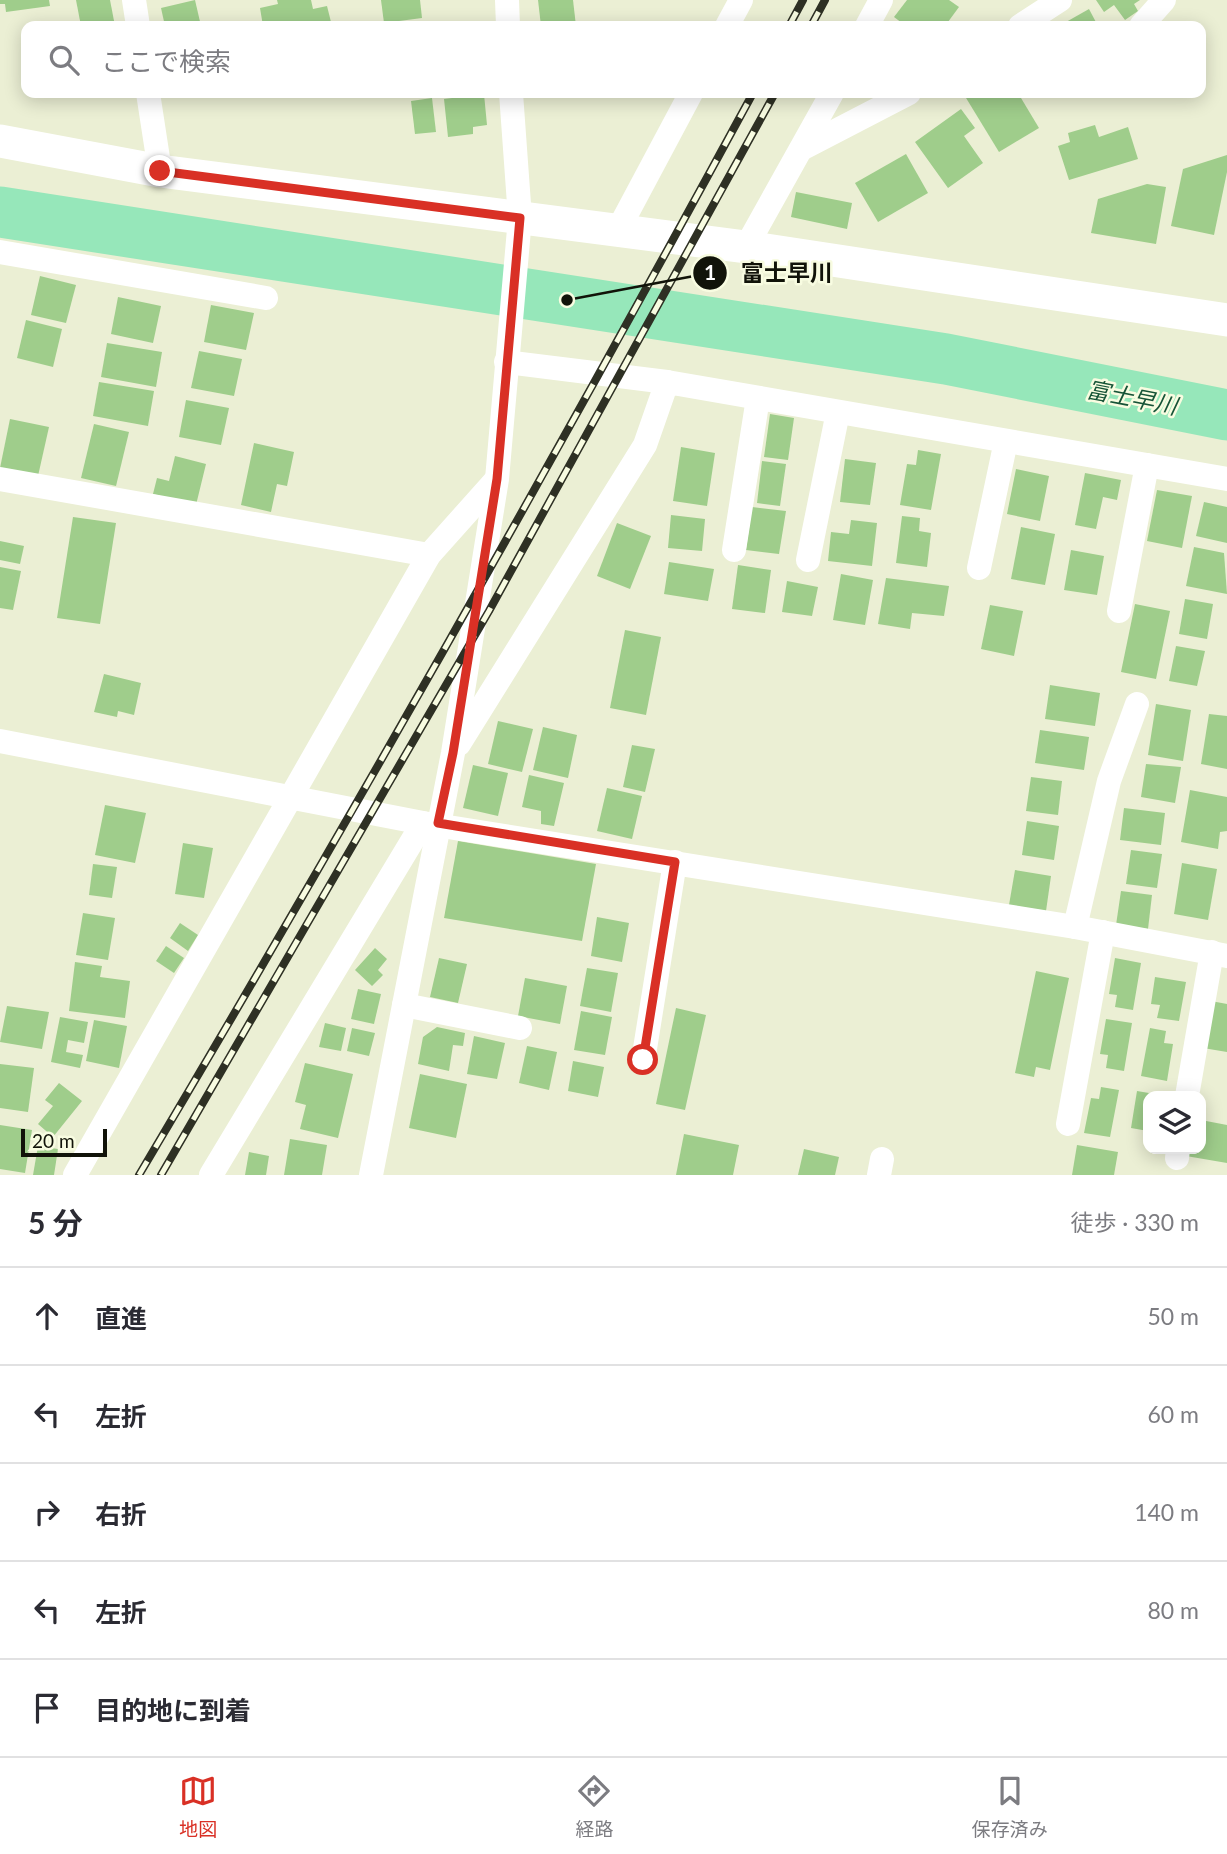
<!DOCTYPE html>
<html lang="ja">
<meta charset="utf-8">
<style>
body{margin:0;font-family:Lato,"Noto Sans JP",sans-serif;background:#f7f7f7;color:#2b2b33}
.controls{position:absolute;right:21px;bottom:21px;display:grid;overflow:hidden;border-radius:14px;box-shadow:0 4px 18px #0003}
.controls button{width:63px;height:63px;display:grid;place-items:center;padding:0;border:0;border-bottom:2px solid #e1e1e2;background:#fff;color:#2b2b33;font:35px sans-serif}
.scale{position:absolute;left:21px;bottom:18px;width:86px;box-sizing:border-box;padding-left:7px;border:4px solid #111309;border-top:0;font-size:19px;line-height:24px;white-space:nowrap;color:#111309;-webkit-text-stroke:5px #f8fce1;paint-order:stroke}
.stop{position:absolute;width:21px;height:21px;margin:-16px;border:5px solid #d93025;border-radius:50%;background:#fff}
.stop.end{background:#d93025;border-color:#fff;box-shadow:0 2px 7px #0008}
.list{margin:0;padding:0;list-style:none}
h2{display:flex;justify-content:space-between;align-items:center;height:91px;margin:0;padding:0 28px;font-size:30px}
h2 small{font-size:23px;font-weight:400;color:#7c7c81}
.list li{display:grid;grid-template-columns:46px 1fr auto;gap:21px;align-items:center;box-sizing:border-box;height:98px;padding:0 28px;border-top:2px solid #e1e1e2}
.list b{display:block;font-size:26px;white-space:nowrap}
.list em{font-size:23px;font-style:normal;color:#7c7c81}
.icon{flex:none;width:38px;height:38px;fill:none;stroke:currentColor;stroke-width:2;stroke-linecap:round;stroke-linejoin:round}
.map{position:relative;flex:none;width:1227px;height:1175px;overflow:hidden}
.search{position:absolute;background:#fff;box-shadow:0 4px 18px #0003;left:21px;right:21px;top:21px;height:77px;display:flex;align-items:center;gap:18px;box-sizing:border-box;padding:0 24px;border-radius:14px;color:#7c7c81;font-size:26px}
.sheet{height:581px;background:#fff}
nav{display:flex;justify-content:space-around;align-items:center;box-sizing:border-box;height:98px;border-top:2px solid #e1e1e2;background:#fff;font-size:19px;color:#7c7c81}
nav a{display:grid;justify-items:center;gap:4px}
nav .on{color:#d93025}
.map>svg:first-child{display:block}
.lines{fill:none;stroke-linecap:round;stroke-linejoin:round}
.river{stroke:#96e7ba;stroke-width:51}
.building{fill:#9fcd8b}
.street{stroke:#fff;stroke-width:24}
.secondary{stroke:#fff;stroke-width:33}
.rail-casing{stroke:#2e3024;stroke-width:8}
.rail{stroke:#f8fce1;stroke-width:5;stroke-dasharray:16;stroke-linecap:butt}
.route{stroke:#d93025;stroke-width:9}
.labels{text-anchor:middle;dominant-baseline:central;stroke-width:5;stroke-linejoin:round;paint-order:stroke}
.water-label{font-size:23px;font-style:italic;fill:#165437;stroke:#f8fce1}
.leader{fill:none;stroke:#111309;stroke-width:2.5}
.callout-dot{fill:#111309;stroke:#f8fce1;stroke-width:2.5}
.mark-label{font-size:21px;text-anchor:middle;font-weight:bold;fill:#fff}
.callout-label{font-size:23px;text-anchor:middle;font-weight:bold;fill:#111309;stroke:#f8fce1;stroke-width:5;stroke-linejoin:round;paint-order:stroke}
</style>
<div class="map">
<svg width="1227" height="1175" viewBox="0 0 1227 1175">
<rect width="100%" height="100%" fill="#ebefd4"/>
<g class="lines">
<path class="river" d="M 0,212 L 946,359 L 1227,415"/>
</g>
<g class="building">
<path d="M 0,0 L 49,0 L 50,6 L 6,12 L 5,4 L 0,4 Z"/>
<path d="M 76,0 L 110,0 L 115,26 L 81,26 Z"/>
<path d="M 195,0 L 201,26 L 165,26 L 161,8 Z"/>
<path d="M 277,0 L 311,0 L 313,9 L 327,6 L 332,26 L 263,26 L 260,8 L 278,4 Z"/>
<path d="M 381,0 L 420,0 L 422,18 L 384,23 Z"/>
<path d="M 538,0 L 573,0 L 576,26 L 541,26 Z"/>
<path d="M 907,0 L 949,0 L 959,7 L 945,26 L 906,26 L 894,17 Z"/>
<path d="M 1096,0 L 1140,0 L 1134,4 L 1138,11 L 1125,20 L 1114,5 L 1104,12 Z"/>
<path d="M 1089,9 L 1098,26 L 1059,26 Z"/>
<path d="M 963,93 L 1018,93 L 1039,128 L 999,152 Z"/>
<path d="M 484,94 L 487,125 L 473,127 L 473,134 L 448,137 L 444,99 Z"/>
<path d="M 432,98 L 436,132 L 415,134 L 411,101 Z"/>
<path d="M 961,109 L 975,128 L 964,136 L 983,163 L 948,188 L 915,142 Z"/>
<path d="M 1095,125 L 1099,137 L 1128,127 L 1138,159 L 1069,180 L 1058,146 L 1070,142 L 1068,133 Z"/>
<path d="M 906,154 L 928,193 L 878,222 L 855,183 Z"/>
<path d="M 1227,155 L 1227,172 L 1214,235 L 1171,226 L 1183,169 Z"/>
<path d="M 1147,184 L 1166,187 L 1156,244 L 1091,233 L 1098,199 Z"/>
<path d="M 796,192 L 852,203 L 847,229 L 791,217 Z"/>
<path d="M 40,276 L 76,285 L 66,323 L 31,315 Z"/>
<path d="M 118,297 L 161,306 L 153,343 L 111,334 Z"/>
<path d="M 211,305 L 254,313 L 246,350 L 204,342 Z"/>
<path d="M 26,320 L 62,329 L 53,367 L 17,358 Z"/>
<path d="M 107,343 L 162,352 L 156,387 L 101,377 Z"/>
<path d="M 199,351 L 242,359 L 234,396 L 191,388 Z"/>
<path d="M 99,382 L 154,391 L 148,426 L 93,416 Z"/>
<path d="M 186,400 L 229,408 L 221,445 L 179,437 Z"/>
<path d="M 770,414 L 794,418 L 788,460 L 764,457 Z"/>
<path d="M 10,419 L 49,427 L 38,476 L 0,468 Z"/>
<path d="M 94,424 L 129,432 L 116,486 L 81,478 Z"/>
<path d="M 254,443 L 294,452 L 287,486 L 277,484 L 271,512 L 241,505 Z"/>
<path d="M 681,447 L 715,453 L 707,506 L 673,501 Z"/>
<path d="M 918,450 L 941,454 L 931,510 L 900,505 L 907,464 L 916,465 Z"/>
<path d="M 175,456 L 206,464 L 196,505 L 153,494 L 157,478 L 169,481 Z"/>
<path d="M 845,459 L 876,463 L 870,505 L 840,502 Z"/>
<path d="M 762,461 L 786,464 L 780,506 L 757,503 Z"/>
<path d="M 1016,469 L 1049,476 L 1040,521 L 1007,514 Z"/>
<path d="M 1085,473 L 1121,480 L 1117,500 L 1103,497 L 1096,529 L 1075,525 Z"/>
<path d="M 1157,490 L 1192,496 L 1182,548 L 1147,541 Z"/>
<path d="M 1204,502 L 1227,507 L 1227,543 L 1196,536 Z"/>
<path d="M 752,507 L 786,511 L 779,554 L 746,550 Z"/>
<path d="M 671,515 L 705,519 L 702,551 L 668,548 Z"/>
<path d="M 902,516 L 920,518 L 919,531 L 931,533 L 927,567 L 896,563 Z"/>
<path d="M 73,517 L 116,523 L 100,624 L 57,618 Z"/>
<path d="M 851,520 L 877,523 L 872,566 L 828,561 L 831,532 L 849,534 Z"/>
<path d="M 617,523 L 651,536 L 630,589 L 597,576 Z"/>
<path d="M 1021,527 L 1055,534 L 1045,585 L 1011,579 Z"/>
<path d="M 0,541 L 24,546 L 20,564 L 0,560 Z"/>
<path d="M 1194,547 L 1224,553 L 1227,594 L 1186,586 Z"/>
<path d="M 1071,550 L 1104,556 L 1097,595 L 1064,590 Z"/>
<path d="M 669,562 L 714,569 L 708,601 L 664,594 Z"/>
<path d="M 738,565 L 771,570 L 765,613 L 732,609 Z"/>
<path d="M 0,567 L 21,571 L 13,610 L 0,608 Z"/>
<path d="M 841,574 L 873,580 L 865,625 L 833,620 Z"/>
<path d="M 886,578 L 949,586 L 944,616 L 912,613 L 910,629 L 878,624 Z"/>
<path d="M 787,581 L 818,587 L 812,616 L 782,612 Z"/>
<path d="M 1185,599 L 1213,604 L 1207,639 L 1179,634 Z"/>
<path d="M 1135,604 L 1170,611 L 1156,679 L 1121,672 Z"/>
<path d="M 990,605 L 1023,611 L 1014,656 L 981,649 Z"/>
<path d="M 625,630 L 661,637 L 646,715 L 610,708 Z"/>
<path d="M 1176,646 L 1205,651 L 1197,686 L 1169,681 Z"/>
<path d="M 104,674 L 141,683 L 134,715 L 118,711 L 117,717 L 94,712 Z"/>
<path d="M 1050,685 L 1100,693 L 1095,726 L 1045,719 Z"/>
<path d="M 1156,704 L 1191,710 L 1183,761 L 1148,755 Z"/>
<path d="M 1209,714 L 1227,716 L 1227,769 L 1201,764 Z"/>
<path d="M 498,721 L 533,729 L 522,772 L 488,764 Z"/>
<path d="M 543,727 L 577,735 L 568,778 L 533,770 Z"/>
<path d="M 1040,730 L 1089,737 L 1084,770 L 1035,763 Z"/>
<path d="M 632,745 L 655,749 L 645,792 L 623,787 Z"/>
<path d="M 1146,764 L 1181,767 L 1175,803 L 1141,797 Z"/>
<path d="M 473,765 L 508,773 L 498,816 L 463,808 Z"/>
<path d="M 529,775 L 564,783 L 554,826 L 541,824 L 541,811 L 522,807 Z"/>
<path d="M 1031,777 L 1062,781 L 1058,815 L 1026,811 Z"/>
<path d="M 607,788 L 642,796 L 632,839 L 597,831 Z"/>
<path d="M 1190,790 L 1227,797 L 1227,831 L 1220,832 L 1218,849 L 1181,842 Z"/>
<path d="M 105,805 L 146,813 L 135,863 L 95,855 Z"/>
<path d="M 1124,808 L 1165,813 L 1161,845 L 1120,840 Z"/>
<path d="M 1027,821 L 1059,826 L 1054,860 L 1022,855 Z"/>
<path d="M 458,841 L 596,864 L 582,941 L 444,918 Z"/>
<path d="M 183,843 L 213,848 L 204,898 L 175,894 Z"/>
<path d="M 1131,850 L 1162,854 L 1157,888 L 1126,884 Z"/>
<path d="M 1182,863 L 1217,869 L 1208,920 L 1174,914 Z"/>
<path d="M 93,864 L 117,867 L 112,898 L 89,895 Z"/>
<path d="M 1015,870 L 1051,876 L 1046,911 L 1009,905 Z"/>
<path d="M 1121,891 L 1152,895 L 1148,929 L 1116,925 Z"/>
<path d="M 83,913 L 115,918 L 108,960 L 76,955 Z"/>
<path d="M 597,917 L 629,923 L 622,962 L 591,956 Z"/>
<path d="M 180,923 L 198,935 L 188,951 L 170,938 Z"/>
<path d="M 166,946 L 184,958 L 174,973 L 156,961 Z"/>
<path d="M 375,948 L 387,959 L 378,970 L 383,975 L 372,986 L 355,970 Z"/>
<path d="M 439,958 L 467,964 L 458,1003 L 430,997 Z"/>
<path d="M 1115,958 L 1141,963 L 1133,1010 L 1115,1007 L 1117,995 L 1109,994 Z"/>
<path d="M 75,962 L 102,966 L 100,977 L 130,981 L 125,1018 L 69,1011 Z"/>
<path d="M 587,968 L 618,973 L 611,1012 L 580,1006 Z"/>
<path d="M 1036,971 L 1069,978 L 1050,1070 L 1036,1067 L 1034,1077 L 1015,1073 Z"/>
<path d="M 1155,977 L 1186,982 L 1179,1021 L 1157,1018 L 1160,1005 L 1151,1004 Z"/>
<path d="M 525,978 L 567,986 L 560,1024 L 518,1016 Z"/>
<path d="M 358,989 L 381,994 L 374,1024 L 351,1019 Z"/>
<path d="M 1211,1001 L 1227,1004 L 1227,1052 L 1203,1048 Z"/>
<path d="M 7,1006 L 49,1012 L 42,1049 L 0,1042 Z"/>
<path d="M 676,1008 L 706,1015 L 685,1110 L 656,1104 Z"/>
<path d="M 581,1011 L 612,1017 L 605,1055 L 574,1050 Z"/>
<path d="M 60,1017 L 88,1022 L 84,1043 L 68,1040 L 66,1052 L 83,1055 L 80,1068 L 51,1062 Z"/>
<path d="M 1106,1019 L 1132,1023 L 1124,1071 L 1106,1068 L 1108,1055 L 1100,1054 Z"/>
<path d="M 94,1020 L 127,1026 L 119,1068 L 86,1061 Z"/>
<path d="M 325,1023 L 346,1028 L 341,1051 L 319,1047 Z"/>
<path d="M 437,1027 L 465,1033 L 463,1046 L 453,1045 L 449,1071 L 418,1064 L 423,1037 Z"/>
<path d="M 352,1028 L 375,1033 L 369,1056 L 347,1051 Z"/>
<path d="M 1150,1028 L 1166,1031 L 1164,1043 L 1173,1044 L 1167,1081 L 1141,1076 Z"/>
<path d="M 474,1036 L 505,1043 L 497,1079 L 467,1074 Z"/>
<path d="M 527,1046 L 557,1052 L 549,1090 L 519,1083 Z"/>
<path d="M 573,1061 L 604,1067 L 598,1097 L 568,1091 Z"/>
<path d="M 305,1063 L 353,1074 L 338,1138 L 300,1129 L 306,1105 L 295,1102 Z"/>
<path d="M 0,1064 L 34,1068 L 28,1112 L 0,1108 Z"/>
<path d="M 420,1074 L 467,1084 L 456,1138 L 409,1128 Z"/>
<path d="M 59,1083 L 82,1101 L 53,1137 L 38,1124 L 53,1106 L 45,1100 Z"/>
<path d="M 1101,1087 L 1119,1090 L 1110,1137 L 1084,1133 L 1091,1098 L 1099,1099 Z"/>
<path d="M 1137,1091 L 1161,1095 L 1148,1096 L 1148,1131 L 1131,1128 Z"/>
<path d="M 1201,1120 L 1227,1125 L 1227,1163 L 1186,1156 L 1188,1149 L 1201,1149 Z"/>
<path d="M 0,1125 L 32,1130 L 25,1173 L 0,1169 Z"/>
<path d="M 684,1134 L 739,1145 L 733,1175 L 676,1175 Z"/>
<path d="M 290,1139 L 327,1145 L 322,1175 L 284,1175 Z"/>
<path d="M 1077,1145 L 1118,1152 L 1114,1175 L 1072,1175 Z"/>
<path d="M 38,1146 L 58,1149 L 54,1175 L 33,1175 Z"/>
<path d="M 804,1149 L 839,1157 L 835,1175 L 798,1175 Z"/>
<path d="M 249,1152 L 269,1156 L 266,1175 L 245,1175 Z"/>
</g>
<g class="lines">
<g class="street">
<path d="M 134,0 L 138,26"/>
<path d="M 507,0 L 508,26"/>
<path d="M 727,26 L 741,0"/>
<path d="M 867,26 L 881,0"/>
<path d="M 1020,26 L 1060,0"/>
<path d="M 1141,26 L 1164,0"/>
<path d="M 148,93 L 160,171"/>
<path d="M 803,148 L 909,93"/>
<path d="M 618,230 L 691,93"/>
<path d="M 746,247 L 832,93"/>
<path d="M 0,252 L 266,298"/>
<path d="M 506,362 L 667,382"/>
<path d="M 0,479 L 429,555"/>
<path d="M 734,550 L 758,398"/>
<path d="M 808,560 L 838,412"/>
<path d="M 979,568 L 1006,441"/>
<path d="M 1119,611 L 1147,465"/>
<path d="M 0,741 L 423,823 L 1075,927 L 1227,956"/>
<path d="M 459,744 L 645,445 L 667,382 L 1227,479"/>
<path d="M 1075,927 L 1109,781 L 1137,704"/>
<path d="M 404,1005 L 520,1028"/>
<path d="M 643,1061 L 675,862"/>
<path d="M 1187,1096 L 1212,952"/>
<path d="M 1068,1124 L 1103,932"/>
<path d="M 1177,1158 L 1178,1149"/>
<path d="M 75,1175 L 429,555 L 496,480"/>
<path d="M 211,1175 L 423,823"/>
<path d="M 371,1175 L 453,753 L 497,479 L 520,218 L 511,93"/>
<path d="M 879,1175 L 882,1159"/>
</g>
<path class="secondary" d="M 0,141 L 160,171 L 746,247 L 1227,320"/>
<g class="rail-casing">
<g id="rail">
<path d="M 789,26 L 803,0"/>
<path d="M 811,26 L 825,0"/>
<path d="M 139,1175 C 351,818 555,458 753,93"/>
<path d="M 161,1175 L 489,611 L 775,93"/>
</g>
</g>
<use href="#rail" class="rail"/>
</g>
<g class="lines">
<path class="route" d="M 160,171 L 520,218 L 497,479 L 453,753 L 438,823 L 675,862 L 643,1060"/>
</g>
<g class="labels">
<g class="water-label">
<text transform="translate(1132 397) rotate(11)">富士早川</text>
</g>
</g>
<path class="leader" d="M567 300L710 273"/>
<g class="callout-dot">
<circle cx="567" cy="300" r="7"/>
<circle cx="710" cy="273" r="18"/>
</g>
<g class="mark-label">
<text x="710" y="280">1</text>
</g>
<g class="callout-label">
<text x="787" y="281">富士早川</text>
</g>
</svg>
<div class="controls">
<button><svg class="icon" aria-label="layers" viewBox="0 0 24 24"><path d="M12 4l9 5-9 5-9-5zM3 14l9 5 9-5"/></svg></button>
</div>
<div class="scale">20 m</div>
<div class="stop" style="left:643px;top:1060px"></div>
<div class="stop end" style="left:160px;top:171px"></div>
<div class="search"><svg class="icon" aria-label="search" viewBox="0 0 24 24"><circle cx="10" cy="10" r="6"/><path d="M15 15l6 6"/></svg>ここで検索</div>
</div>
<section class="sheet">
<h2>5 分<small>徒歩 · 330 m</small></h2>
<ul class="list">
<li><svg class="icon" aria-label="ahead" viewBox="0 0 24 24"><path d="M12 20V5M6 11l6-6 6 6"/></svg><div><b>直進</b></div><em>50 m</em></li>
<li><svg class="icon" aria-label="left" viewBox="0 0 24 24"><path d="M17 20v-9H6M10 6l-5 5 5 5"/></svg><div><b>左折</b></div><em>60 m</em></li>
<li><svg class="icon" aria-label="right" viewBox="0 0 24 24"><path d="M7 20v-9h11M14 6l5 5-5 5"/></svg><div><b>右折</b></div><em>140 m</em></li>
<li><svg class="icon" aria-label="left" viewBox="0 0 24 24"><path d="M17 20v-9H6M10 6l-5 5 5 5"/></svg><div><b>左折</b></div><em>80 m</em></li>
<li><svg class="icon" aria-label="arrive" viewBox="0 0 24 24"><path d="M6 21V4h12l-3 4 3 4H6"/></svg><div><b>目的地に到着</b></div></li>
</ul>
</section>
<nav>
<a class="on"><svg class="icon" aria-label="map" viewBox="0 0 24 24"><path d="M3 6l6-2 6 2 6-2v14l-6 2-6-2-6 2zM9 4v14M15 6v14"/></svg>地図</a>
<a><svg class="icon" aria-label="directions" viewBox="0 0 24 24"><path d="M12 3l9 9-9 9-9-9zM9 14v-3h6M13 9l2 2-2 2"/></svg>経路</a>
<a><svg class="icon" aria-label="saved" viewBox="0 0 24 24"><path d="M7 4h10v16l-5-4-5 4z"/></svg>保存済み</a>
</nav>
